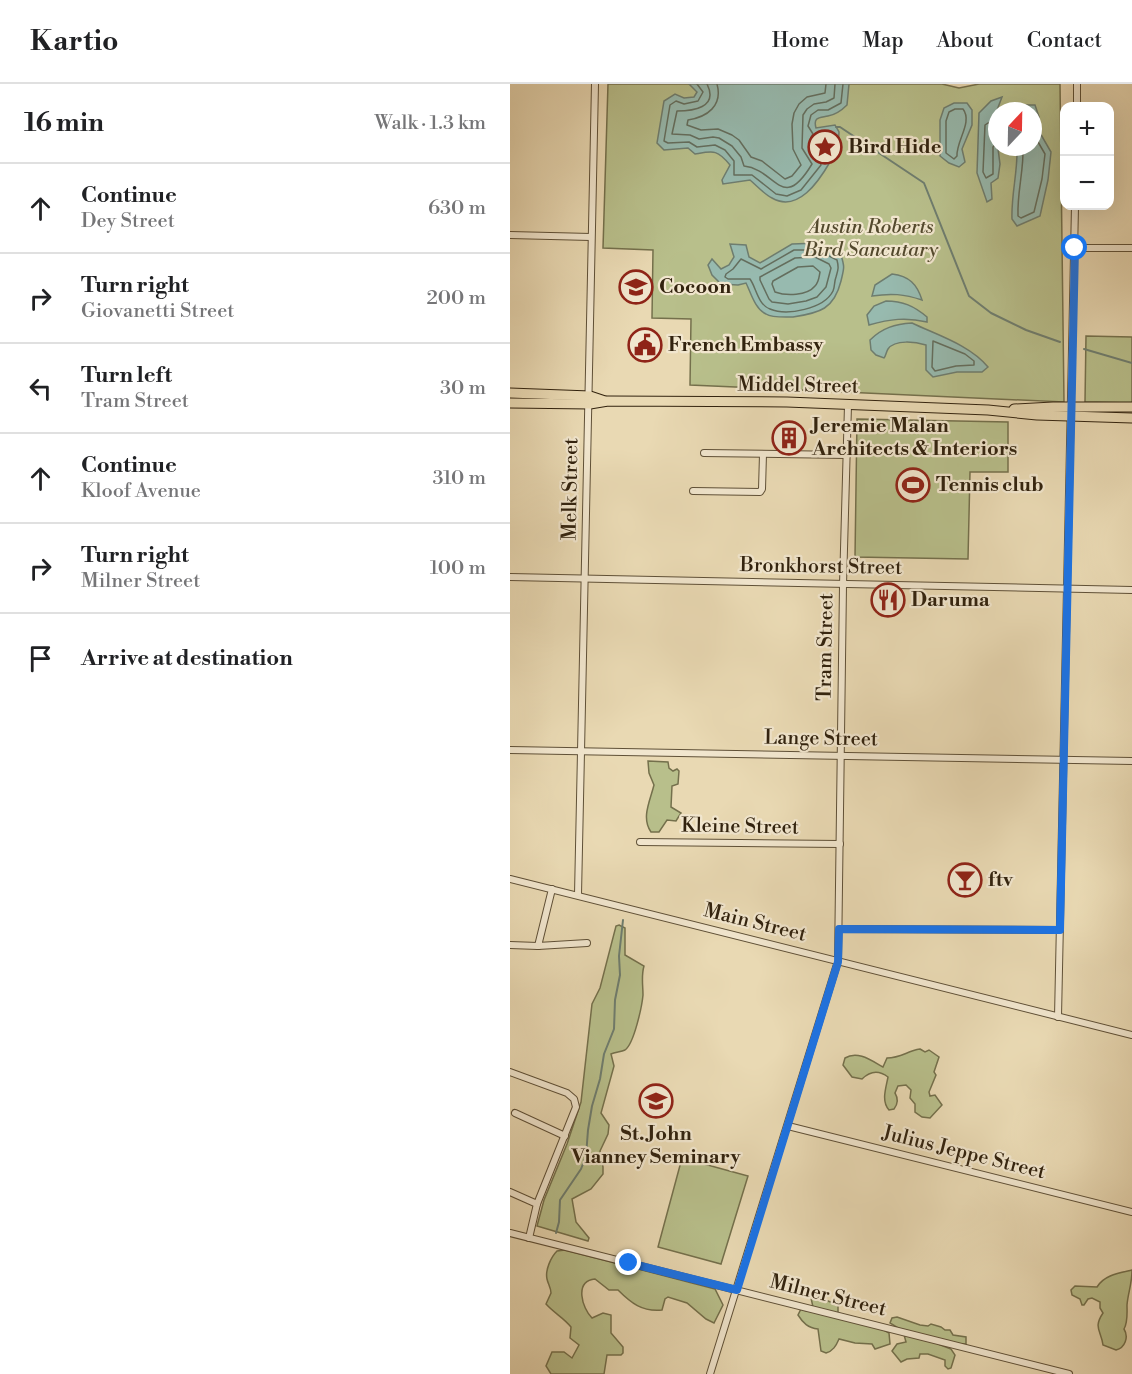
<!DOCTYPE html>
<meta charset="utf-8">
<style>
body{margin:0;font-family:"Libre Bodoni",serif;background:#f2f2f2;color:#202124}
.controls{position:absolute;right:18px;top:18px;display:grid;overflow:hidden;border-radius:12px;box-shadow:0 6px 24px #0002}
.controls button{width:54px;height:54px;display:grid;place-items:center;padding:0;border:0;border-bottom:2px solid #e0e0e0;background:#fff;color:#202124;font:30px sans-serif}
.compass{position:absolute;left:478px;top:18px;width:54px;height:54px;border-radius:50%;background:#fff;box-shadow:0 6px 24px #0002;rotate:22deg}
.stop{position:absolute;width:18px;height:18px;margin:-14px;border:4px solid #1a73e8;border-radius:50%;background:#fff}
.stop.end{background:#1a73e8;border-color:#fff;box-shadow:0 2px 6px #0008}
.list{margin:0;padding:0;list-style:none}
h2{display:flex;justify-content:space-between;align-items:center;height:78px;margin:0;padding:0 24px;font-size:26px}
h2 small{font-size:20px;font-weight:400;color:#757577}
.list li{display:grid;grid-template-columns:39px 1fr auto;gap:18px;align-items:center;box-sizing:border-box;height:90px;padding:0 24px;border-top:2px solid #e0e0e0}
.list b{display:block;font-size:22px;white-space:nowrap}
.list p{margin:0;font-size:20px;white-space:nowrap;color:#757577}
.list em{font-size:20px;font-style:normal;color:#757577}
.icon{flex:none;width:33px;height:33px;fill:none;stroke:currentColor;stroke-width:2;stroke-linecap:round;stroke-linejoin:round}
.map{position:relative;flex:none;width:622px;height:1290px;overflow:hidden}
header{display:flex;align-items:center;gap:36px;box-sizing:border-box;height:84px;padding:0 30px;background:#fff;border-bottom:2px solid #e0e0e0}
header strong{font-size:28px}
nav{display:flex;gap:33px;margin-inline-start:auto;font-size:21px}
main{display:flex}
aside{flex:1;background:#fff}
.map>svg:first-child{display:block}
.green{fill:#b8bf8b;stroke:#74704c;stroke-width:1.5;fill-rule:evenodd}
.water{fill:#97baaf;stroke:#6e7d6f;stroke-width:1.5}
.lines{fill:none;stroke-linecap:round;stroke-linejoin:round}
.shore{stroke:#646e5e;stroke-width:1.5}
.stream{stroke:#6e7d6f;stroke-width:2}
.minor-casing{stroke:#5f5037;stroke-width:8}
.primary-casing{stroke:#31220e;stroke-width:11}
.minor{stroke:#f1e6ce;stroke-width:6}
.primary{stroke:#e9d9b3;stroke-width:9}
.route{stroke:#1a73e8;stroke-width:8}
.labels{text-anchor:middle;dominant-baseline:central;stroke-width:4.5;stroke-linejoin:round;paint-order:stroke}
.poi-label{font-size:20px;font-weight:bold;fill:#31220e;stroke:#f1e6ce;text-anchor:start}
.park-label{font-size:20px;font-style:italic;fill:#53492d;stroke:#f1e6ce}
.street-label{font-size:20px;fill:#31220e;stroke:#f1e6ce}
</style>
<header>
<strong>Kartio</strong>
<nav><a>Home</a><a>Map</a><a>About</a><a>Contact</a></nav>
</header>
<main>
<aside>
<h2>16 min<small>Walk · 1.3 km</small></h2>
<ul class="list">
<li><svg class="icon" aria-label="ahead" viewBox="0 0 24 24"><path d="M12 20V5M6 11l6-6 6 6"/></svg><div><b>Continue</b><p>Dey Street</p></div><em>630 m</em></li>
<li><svg class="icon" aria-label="right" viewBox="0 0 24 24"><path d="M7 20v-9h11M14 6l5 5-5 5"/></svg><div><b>Turn right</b><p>Giovanetti Street</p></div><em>200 m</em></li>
<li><svg class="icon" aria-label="left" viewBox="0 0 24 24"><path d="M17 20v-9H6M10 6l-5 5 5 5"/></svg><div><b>Turn left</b><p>Tram Street</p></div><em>30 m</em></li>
<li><svg class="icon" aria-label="ahead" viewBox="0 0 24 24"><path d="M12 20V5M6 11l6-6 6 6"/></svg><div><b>Continue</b><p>Kloof Avenue</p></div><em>310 m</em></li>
<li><svg class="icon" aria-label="right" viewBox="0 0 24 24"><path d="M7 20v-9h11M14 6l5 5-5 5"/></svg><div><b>Turn right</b><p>Milner Street</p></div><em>100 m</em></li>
<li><svg class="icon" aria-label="arrive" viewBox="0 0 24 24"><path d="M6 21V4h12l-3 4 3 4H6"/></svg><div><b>Arrive at destination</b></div></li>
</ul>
</aside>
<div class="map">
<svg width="622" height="1290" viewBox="0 0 622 1290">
<rect width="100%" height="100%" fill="#e9d9b3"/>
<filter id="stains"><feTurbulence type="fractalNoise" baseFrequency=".00333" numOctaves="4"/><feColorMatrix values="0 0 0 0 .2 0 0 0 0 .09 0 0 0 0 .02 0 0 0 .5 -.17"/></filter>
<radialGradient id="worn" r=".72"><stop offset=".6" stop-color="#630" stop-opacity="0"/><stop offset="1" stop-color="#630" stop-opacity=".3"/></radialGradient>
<g class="green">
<path d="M 98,0 L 432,0 L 449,4 L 469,0 L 550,0 L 554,318 L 180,301 L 181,235 L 142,234 L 143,166 L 93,164 ZM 487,27 L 523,27 L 523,63 L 487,63 Z"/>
<path d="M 576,252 L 622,253 L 622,319 L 575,318 Z"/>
<path d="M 347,335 L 498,338 L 498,388 L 460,388 L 458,475 L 345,473 Z"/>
<path d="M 138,677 L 158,678 L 159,684 L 163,687 L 167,685 L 169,687 L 168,700 L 162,702 L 161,723 L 171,729 L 166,737 L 157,736 L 149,748 L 141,748 C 131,734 140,717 144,701 L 139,689 Z"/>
<path d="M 109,841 L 115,844 L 115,871 L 134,882 C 131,892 133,901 133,911 C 132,922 124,960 115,966 C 111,968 105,968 101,970 L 104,982 L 91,1029 L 99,1041 L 98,1050 L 90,1067 L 93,1083 L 93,1090 L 81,1105 L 62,1115 L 66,1138 L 79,1154 L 78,1157 L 27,1142 L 34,1116 L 57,1060 L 71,1018 L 82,920 L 90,904 L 106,842 Z"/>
<path d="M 410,965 L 415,968 L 419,966 L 429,973 L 424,988 L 426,991 L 419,1008 L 420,1012 L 425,1011 L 432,1021 L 420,1034 L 412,1033 L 405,1028 L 405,1020 L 400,1014 L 401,1006 L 396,1001 L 388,1002 L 385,1009 C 388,1014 388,1020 384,1025 L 379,1026 C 371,1017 376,1004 378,993 C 369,986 360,987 352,995 L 342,993 L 333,981 L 335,974 C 348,966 362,977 373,983 L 377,974 C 391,974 397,967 410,965 Z"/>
<path d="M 172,1074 L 238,1092 L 211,1180 L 148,1163 Z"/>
<path d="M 55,1166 L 205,1205 L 213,1221 L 204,1239 L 196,1235 L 177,1219 L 158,1213 L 155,1215 L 152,1226 C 132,1228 121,1219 108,1206 L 99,1206 L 85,1195 C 64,1197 72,1224 82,1234 L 93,1229 L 101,1231 L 101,1249 L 113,1263 L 113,1269 L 111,1271 L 97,1271 L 94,1290 L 41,1290 L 36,1282 L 42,1268 L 54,1268 L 62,1274 L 69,1261 L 60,1254 L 61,1243 C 54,1234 44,1229 36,1220 L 41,1209 C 41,1204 38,1200 37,1195 C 35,1186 41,1173 47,1167 Z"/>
<path d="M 622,1186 C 622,1200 618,1209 617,1221 C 617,1229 618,1238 614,1245 C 619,1253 615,1264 606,1266 L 593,1261 C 591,1246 583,1244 593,1229 L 590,1224 L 590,1218 L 582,1214 L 578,1215 L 574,1221 L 572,1221 L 570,1215 L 562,1211 L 561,1206 L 565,1202 L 587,1203 C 594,1191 609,1189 622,1186 Z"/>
<path d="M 303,1211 L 328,1221 L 328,1229 L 351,1236 L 354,1235 L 379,1249 L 380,1260 L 365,1265 L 362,1260 L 345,1259 L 329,1255 C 326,1262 323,1267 316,1269 L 311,1267 L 308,1245 C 298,1244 293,1239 288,1231 L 291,1225 L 296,1227 L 303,1223 L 301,1214 Z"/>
<path d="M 387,1233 L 410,1241 L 418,1242 L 421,1240 L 431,1243 L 435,1246 L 440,1246 L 443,1251 L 456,1253 L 456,1260 L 428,1260 L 441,1265 L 445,1271 L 441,1284 L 438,1285 L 435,1282 L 435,1276 L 418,1270 L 410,1270 L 409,1274 L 397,1275 L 391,1278 L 382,1267 L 387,1260 L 396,1258 L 393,1247 L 380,1239 L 382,1234 Z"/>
</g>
<g class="water">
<path d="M 179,0 L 339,0 L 337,21 C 332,26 324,31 318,32 C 309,34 303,33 306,44 L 325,41 L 329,48 L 328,65 L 325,68 C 319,65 317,61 316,56 L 308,55 L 305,58 L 305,62 L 320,78 C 309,97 288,129 262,114 C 254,110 247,102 240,96 L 213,100 L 212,96 L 220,81 C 207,65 203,67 185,70 L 178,64 L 154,66 L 147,59 L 154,17 L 165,10 L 174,14 L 184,13 L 187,8 Z"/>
<path d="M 492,13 L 484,34 L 490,80 L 488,94 L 481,99 L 482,115 L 477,118 L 467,89 L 469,29 L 481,17 Z"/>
<path d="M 444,19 L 457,19 L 462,26 L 462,41 L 452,65 L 455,78 L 449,83 L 439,79 L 430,72 L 430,36 L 434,24 Z"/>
<path d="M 516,21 L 525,21 L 529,33 L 530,49 L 541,68 L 538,96 L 530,132 L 507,142 L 502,135 C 501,111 508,87 507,63 L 523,63 L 523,27 L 507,27 Z"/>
<path d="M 309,159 L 331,171 C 335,184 334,184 331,197 C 324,225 310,229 283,233 C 276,233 262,234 256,230 C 245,225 241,209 236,199 L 228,201 L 211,200 L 202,191 L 198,181 L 202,175 L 211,185 L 219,181 L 224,173 L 220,160 L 236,161 L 239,173 L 250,179 L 282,160 Z"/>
<path d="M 382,190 C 399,192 407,200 412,216 C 394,210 381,209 362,212 L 365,201 Z"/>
<path d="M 376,217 C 393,217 404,222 417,233 L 417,238 C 396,233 380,235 359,241 L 357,231 L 364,222 Z"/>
<path d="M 402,239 C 427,251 460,261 478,283 L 472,288 L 447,288 L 423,293 L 416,286 L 416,261 C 406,258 385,255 378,265 C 376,268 376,272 374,274 L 366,271 L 361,266 L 360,256 C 372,244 385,240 402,239 Z"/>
</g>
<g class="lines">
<g class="shore">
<path d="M 187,0 L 193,8 L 188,17 L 174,20 L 166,17 L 160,21 L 154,57 L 158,59 L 179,58 L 187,63 L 205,61 L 215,66 L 224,77 L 224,91 L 242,91 L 266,110 L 277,112 L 291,106 L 311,81 C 307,68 293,65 303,50 L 298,42 L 301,31 L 308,26 L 318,26 L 331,19 L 333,0"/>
<path d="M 197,0 C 209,24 182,27 167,27 L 162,50 L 180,51 L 189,55 L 203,53 L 209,54 L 222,62 L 231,73 L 234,82 C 266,85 272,130 302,80 L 292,64 L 293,31 L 297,25 L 304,20 L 316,18 L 324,14 L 325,0"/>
<path d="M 207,0 C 213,22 197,33 178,36 L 177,41 L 191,46 L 208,45 L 222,51 L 229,56 L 241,73 L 252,77 L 275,95 L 282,92 L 291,81 L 283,65 L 282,40 L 284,29 L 289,20 L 297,13 L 315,9 L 316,0"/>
<path d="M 445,25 L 453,25 C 463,38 446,57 447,72 L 444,75 L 436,69 L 436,37 L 439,28 Z"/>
<path d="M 487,42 L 478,39 L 475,41 L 473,88 L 476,94 L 483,90 L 483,63 L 487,58"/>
<path d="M 513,63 C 514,86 507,108 508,132 L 511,134 L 524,128 L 532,95 L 535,70 L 524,51 L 523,33"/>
<path d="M 284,166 L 307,166 L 327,176 C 329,184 328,186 326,193 C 324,198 325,203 323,207 C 314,225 277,232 260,225 C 248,221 246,203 240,195 L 218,195 L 215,193 L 216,190 L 223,185 L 231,175 L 251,185 Z"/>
<path d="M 305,173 L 319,180 L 321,184 L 316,203 L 307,213 L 296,217 L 278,220 L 262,218 L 259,215 L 250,196 L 250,193 L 285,174 Z"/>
<path d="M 303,182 L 310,188 C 309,193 309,198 305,202 C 297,212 276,212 265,208 L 262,200 L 263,197 L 288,183 Z"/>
<path d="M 423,257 L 455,270 L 464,277 L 464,281 L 446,282 L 425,287 L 422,283 Z"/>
</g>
<g class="stream">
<path d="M 326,43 L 330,43 L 414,99 L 459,212 L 481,229 L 516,246 L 550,258"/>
<path d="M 574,265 L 622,279"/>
<path d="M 46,1149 L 49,1138 L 50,1116 L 71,1085 L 76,1072 L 78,1046 L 82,1022 L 90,995 L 94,970 L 104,945 L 105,916 L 110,891 L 109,872 L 113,836"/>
</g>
<g class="minor-casing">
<g id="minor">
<path d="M 567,22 L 567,0"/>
<path d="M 0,151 L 81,153"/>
<path d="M 565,164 L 622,164"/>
<path d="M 194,369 L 337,371"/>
<path d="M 183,407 L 250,408 L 252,405 L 253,370"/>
<path d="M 0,493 L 622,506"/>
<path d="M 0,666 L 622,677"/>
<path d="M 130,758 L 330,760"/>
<path d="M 0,795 L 622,951"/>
<path d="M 42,805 L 28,862 L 77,859"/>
<path d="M 68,811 L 85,0"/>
<path d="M 329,845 L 550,846"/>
<path d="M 0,861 L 28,862"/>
<path d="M 548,933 L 565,122"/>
<path d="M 0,988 L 57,1009 L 64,1015 L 66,1023 L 27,1120 L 19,1154"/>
<path d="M 5,1029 L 55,1052"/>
<path d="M 278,1042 L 622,1128"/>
<path d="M 0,1108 L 27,1120"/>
<path d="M 0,1149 L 559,1290"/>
<path d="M 200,1290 L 328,877 L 333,501 L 338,321"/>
</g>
</g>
<g class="primary-casing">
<g id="primary">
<path d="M 0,309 L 80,312 L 95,317"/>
<path d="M 0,319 L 80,320 L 98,317 L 277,318 L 478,326 L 527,331 L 622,334"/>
<path d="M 504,325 L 543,323 L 622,323"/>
</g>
</g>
<use href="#minor" class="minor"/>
<use href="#primary" class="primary"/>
</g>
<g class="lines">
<path class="route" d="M 119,1179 L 227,1206 L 328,878 L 329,845 L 550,846 L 565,164"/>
</g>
<defs>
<g id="sight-ring" transform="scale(1.725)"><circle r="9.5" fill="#f1e6ce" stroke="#8f2418" stroke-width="1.5"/><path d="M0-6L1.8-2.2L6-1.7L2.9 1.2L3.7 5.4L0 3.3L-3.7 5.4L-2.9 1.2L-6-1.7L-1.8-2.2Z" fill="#8f2418"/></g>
<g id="school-ring" transform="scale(1.725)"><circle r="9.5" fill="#f1e6ce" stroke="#8f2418" stroke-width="1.5"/><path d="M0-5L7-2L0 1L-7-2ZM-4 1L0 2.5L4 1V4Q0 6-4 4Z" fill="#8f2418"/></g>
<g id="civic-ring" transform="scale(1.725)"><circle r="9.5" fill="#f1e6ce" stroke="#8f2418" stroke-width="1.5"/><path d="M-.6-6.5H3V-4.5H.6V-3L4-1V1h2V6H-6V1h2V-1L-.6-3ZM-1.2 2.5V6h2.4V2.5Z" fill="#8f2418"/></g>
<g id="building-ring" transform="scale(1.725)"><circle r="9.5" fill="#f1e6ce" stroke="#8f2418" stroke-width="1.5"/><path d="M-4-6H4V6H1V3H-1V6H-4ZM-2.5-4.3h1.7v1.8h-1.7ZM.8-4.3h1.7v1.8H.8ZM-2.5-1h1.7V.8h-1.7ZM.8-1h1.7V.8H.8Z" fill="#8f2418"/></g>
<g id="stadium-ring" transform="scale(1.725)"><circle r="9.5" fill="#f1e6ce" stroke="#8f2418" stroke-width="1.5"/><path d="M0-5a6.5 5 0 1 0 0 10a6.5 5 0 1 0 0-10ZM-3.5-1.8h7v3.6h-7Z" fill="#8f2418"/></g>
<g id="restaurant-ring" transform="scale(1.725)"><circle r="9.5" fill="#f1e6ce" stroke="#8f2418" stroke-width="1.5"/><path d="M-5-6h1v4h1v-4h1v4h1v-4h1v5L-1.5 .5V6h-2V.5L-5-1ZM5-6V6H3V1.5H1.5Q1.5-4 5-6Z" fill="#8f2418"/></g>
<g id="bar-ring" transform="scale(1.725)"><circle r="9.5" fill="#f1e6ce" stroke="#8f2418" stroke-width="1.5"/><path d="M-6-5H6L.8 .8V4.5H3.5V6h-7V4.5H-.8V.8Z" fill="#8f2418"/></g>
<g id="university-ring" transform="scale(1.725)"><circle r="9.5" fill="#f1e6ce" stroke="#8f2418" stroke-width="1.5"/><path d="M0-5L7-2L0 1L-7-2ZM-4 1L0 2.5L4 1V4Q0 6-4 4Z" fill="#8f2418"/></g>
</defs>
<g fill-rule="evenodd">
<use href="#sight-ring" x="315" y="63"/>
<use href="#school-ring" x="126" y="203"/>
<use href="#civic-ring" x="135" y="261"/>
<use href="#building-ring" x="279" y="354"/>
<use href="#stadium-ring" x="403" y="401"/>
<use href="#restaurant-ring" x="378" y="516"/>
<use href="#bar-ring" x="455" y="796"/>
<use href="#university-ring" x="146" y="1017"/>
</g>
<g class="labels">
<g class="poi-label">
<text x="338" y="63">Bird Hide</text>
<text x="149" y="203">Cocoon</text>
<text x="158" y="261">French Embassy</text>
<text x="302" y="342">Jeremie Malan<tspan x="302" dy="23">Architects &amp; Interiors</tspan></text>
<text x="426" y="401">Tennis club</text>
<text x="401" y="516">Daruma</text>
<text x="478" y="796">ftv</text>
<text x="146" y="1050" text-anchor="middle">St. John<tspan x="146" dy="23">Vianney Seminary</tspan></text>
</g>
<g class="park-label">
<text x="361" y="143">Austin Roberts<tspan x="361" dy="23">Bird Sancutary</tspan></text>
</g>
<g class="street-label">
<text transform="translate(288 302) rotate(1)">Middel Street</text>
<text transform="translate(61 405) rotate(-89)">Melk Street</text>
<text transform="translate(311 483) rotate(1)">Bronkhorst Street</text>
<text transform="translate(316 563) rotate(-89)">Tram Street</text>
<text transform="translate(311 655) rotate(1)">Lange Street</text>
<text transform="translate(230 743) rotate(1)">Kleine Street</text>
<text transform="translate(245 839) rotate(14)">Main Street</text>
<text transform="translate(454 1069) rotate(14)">Julius Jeppe Street</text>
<text transform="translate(318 1212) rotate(14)">Milner Street</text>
</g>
</g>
<rect width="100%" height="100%" filter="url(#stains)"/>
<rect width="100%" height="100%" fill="url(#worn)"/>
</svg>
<div class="controls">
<button>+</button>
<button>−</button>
</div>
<svg class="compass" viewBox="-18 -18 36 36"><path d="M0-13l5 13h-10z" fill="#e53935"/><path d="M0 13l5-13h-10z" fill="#757577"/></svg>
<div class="stop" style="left:565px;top:164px"></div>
<div class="stop end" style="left:119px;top:1179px"></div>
</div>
</main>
